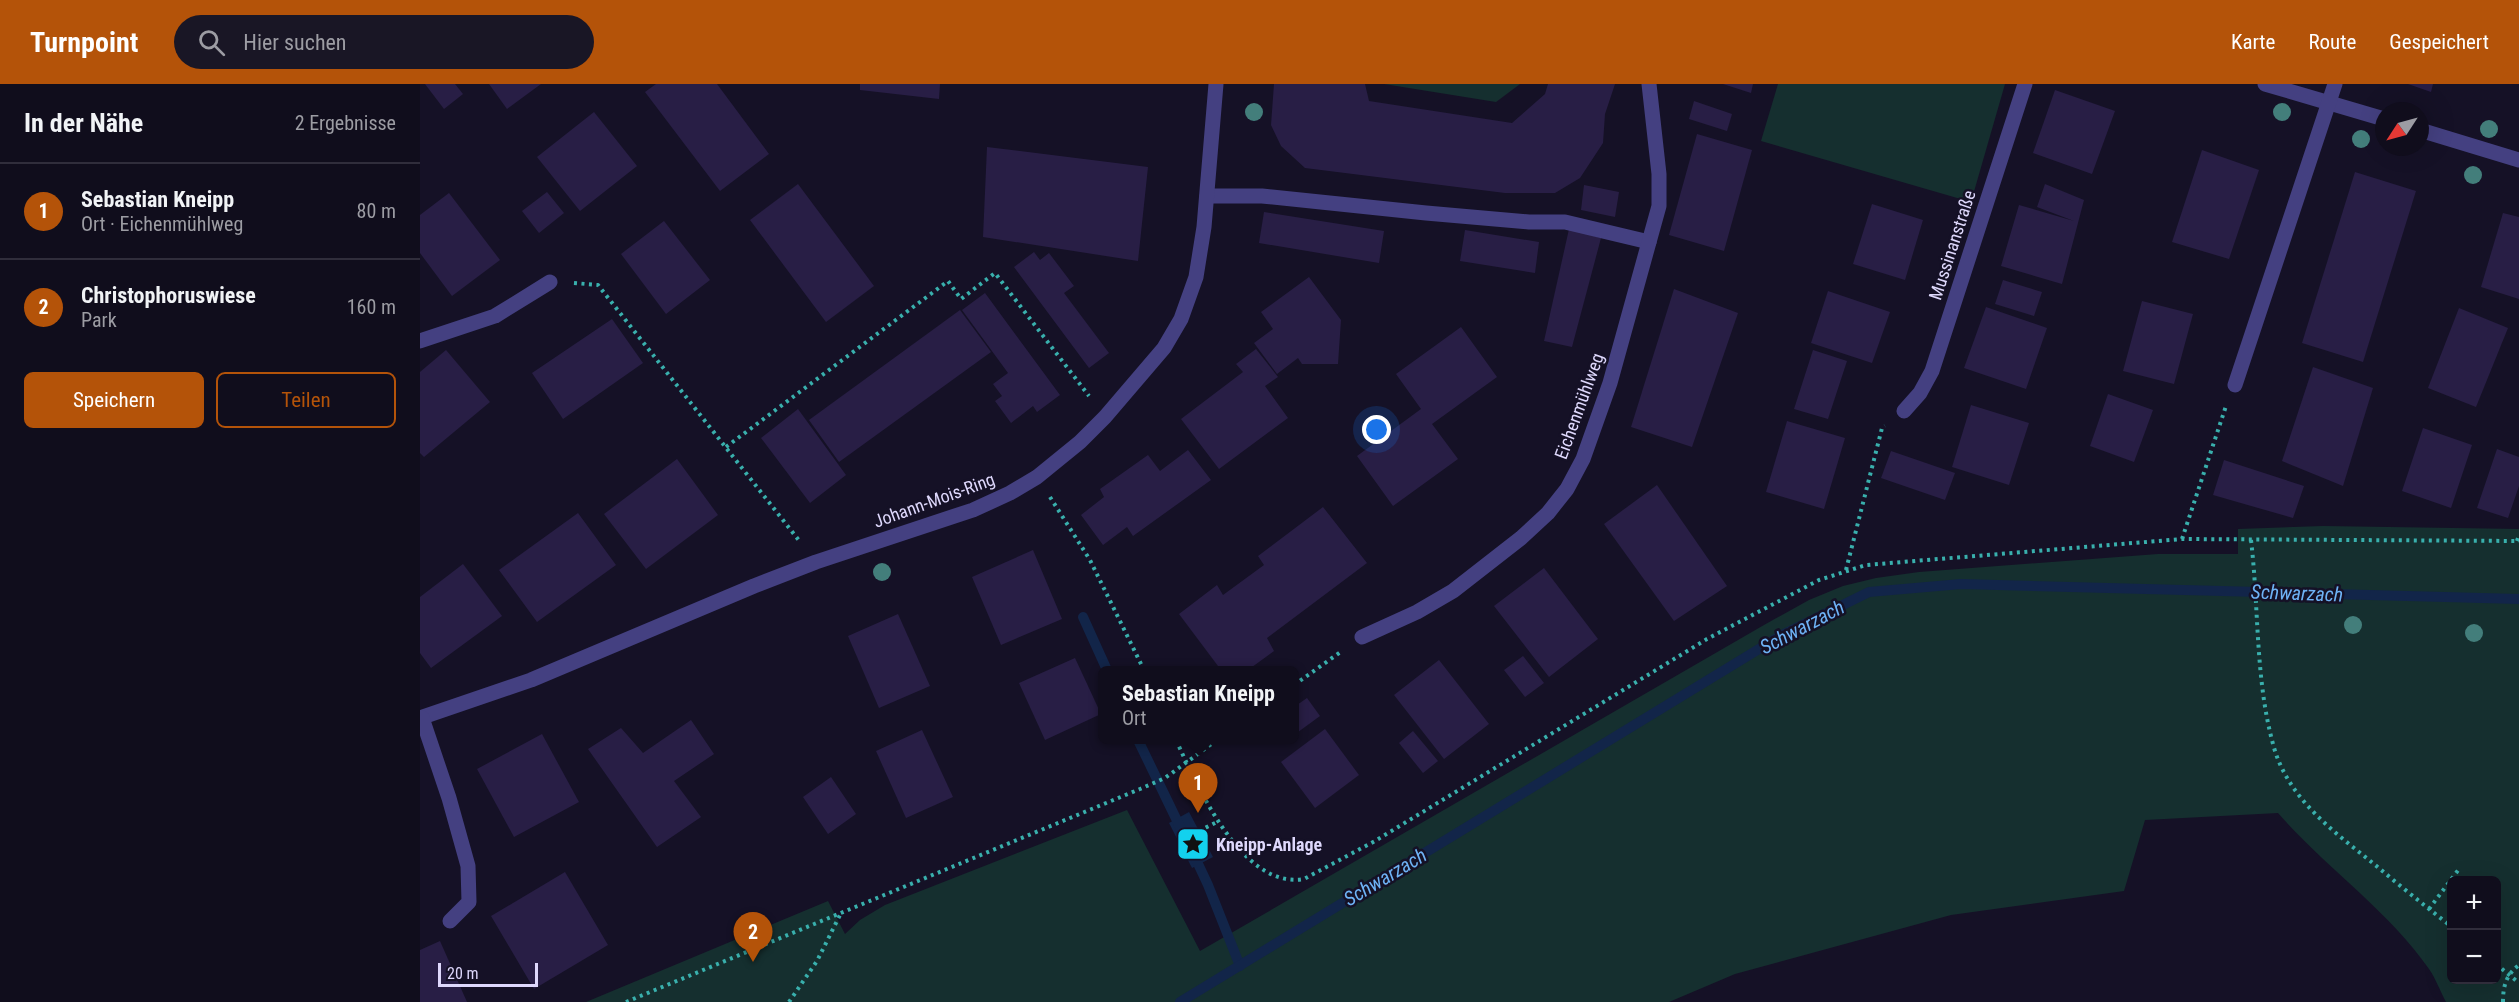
<!DOCTYPE html>
<html lang="de">
<meta charset="utf-8">
<style>
body{margin:0;font-family:"Roboto Condensed",sans-serif;background:#191625;color:#f1f3f6}
.controls{position:absolute;right:18px;bottom:18px;display:grid;overflow:hidden;border-radius:9px;box-shadow:0 6px 24px #0002}
.controls button{width:54px;height:54px;display:grid;place-items:center;padding:0;border:0;border-bottom:2px solid #302d3b;background:#100d1c;color:#f1f3f6;font:30px sans-serif}
.compass{position:absolute;left:1955px;top:18px;width:54px;height:54px;border-radius:50%;background:#100d1c;box-shadow:0 6px 24px #0002;rotate:234deg}
.scale{position:absolute;left:18px;bottom:15px;width:100px;box-sizing:border-box;padding-left:6px;border:3px solid #ded8fc;border-top:0;font-size:16px;line-height:21px;white-space:nowrap;color:#ded8fc;-webkit-text-stroke:4px #151126;paint-order:stroke}
.you{position:absolute;left:957px;top:346px;width:21px;height:21px;margin:-15px;border:4px solid #fff;border-radius:50%;background:#1a73e8;box-shadow:0 0 0 9px #1a73e833}
.badge{display:grid;place-items:center;width:39px;height:39px;border-radius:50%;background:#b45309;color:#fff;font-size:20px;font-weight:700}
.pin{position:absolute;translate:-50% -50px;filter:drop-shadow(0 2px 3px #0008)}
.pin::after{content:'';position:absolute;top:32px;width:21px;height:18px;background:inherit;clip-path:polygon(0 0,100% 0,50% 100%)}
.popup{position:absolute;left:678px;top:582px;width:201px;height:78px;box-sizing:border-box;display:grid;place-content:center;border-radius:9px;background:#100d1c;filter:drop-shadow(0 2px 4px #0005);font-size:20px;white-space:nowrap;color:#9c9ca3}
.popup b{font-size:22px;color:#f1f3f6}
.popup::after{content:'';position:absolute;left:50%;top:100%;margin-left:-12px;border:12px solid transparent;border-top-color:#100d1c}
.list{margin:0;padding:0;list-style:none}
h2{display:flex;justify-content:space-between;align-items:center;height:78px;margin:0;padding:0 24px;font-size:26px}
h2 small{font-size:20px;font-weight:400;color:#9c9ca3}
.list li{display:grid;grid-template-columns:39px 1fr auto;gap:18px;align-items:center;box-sizing:border-box;height:96px;padding:0 24px;border-top:2px solid #302d3b}
.list b{display:block;font-size:22px;white-space:nowrap}
.list p{margin:0;font-size:20px;white-space:nowrap;color:#9c9ca3}
.list em{font-size:20px;font-style:normal;color:#9c9ca3}
.actions{display:flex;gap:12px;padding:18px 24px}
.actions a{flex:1;padding:14px 0;border:2px solid #b45309;border-radius:9px;text-align:center;font-size:21px;color:#b45309}
.actions .main{background:#b45309;color:#fff}
.icon{flex:none;width:33px;height:33px;fill:none;stroke:currentColor;stroke-width:2;stroke-linecap:round;stroke-linejoin:round}
.map{position:relative;flex:none;width:2099px;height:918px;overflow:hidden}
header{display:flex;align-items:center;gap:36px;box-sizing:border-box;height:84px;padding:0 30px;background:#b45309;color:#fff}
header strong{font-size:28px}
nav{display:flex;gap:33px;margin-inline-start:auto;font-size:21px}
.search{width:420px;height:54px;background:#191625;display:flex;align-items:center;gap:15px;box-sizing:border-box;padding:0 21px;border-radius:33px;color:#9c9ca3;font-size:22px}
main{display:flex}
aside{flex:1;background:#100d1c}
.map>svg:first-child{display:block}
.green{fill:#152f2f;fill-rule:evenodd}
.water{fill:#122549}
.lines{fill:none;stroke-linecap:round;stroke-linejoin:round}
.stream{stroke:#122549;stroke-width:10}
.building{fill:#281e45}
.path{stroke:#39b0ad;stroke-width:4;stroke-dasharray:3 4.5;stroke-linecap:butt}
.minor{stroke:#444081;stroke-width:15}
.tree{fill:#437e7b}
.labels{text-anchor:middle;dominant-baseline:central;stroke-width:5;stroke-linejoin:round;paint-order:stroke}
.street-label{font-size:18px;fill:#ded8fc;stroke:#151126}
.poi-label{font-size:18px;font-weight:bold;fill:#ded8fc;stroke:#151126;text-anchor:start}
.water-label{font-size:20px;font-style:italic;fill:#6eb2f5;stroke:#151126}
</style>
<header>
<strong>Turnpoint</strong>
<div class="search"><svg class="icon" aria-label="search" viewBox="0 0 24 24"><circle cx="10" cy="10" r="6"/><path d="M15 15l6 6"/></svg>Hier suchen</div>
<nav><a>Karte</a><a>Route</a><a>Gespeichert</a></nav>
</header>
<main>
<aside>
<h2>In der Nähe<small>2 Ergebnisse</small></h2>
<ul class="list">
<li><span class="badge">1</span><div><b>Sebastian Kneipp</b><p>Ort · Eichenmühlweg</p></div><em>80 m</em></li>
<li><span class="badge">2</span><div><b>Christophoruswiese</b><p>Park</p></div><em>160 m</em></li>
</ul>
<div class="actions"><a class="main">Speichern</a><a>Teilen</a></div>
</aside>
<div class="map">
<svg width="2099" height="918" viewBox="0 0 2099 918">
<rect width="100%" height="100%" fill="#151126"/>
<g class="green">
<path d="M 964,0 L 1100,0 L 1076,18 Z"/>
<path d="M 1358,0 L 1585,0 L 1551,118 L 1341,57 Z"/>
<path d="M 1903,442 L 2099,445 L 2099,918 L 2026,918 C 2020,907 2016,895 2009,885 C 1968,826 1905,783 1858,729 L 1725,736 L 1704,807 L 1531,831 L 1315,890 L 1249,918 L 166,918 L 408,817 L 425,850 L 440,836 L 465,821 L 707,726 L 780,867 L 1344,541 L 1389,516 L 1423,502 L 1456,494 L 1499,488 L 1738,470 L 1818,470 L 1818,445 ZM 2032,796 L 2076,796 L 2076,896 L 2032,896 Z"/>
</g>
<path class="water" d="M 769,728 L 793,773 L 772,784 L 749,739 Z"/>
<g class="lines">
<g class="stream">
<path d="M 663,533 L 687,586"/>
<path d="M 718,656 L 762,747"/>
<path d="M 773,769 L 788,801 L 820,882"/>
<path d="M 760,918 L 1362,551 L 1449,508 L 1541,500 L 2099,515"/>
</g>
</g>
<g class="building">
<path d="M 5,0 L 35,0 L 43,10 L 24,25 Z"/>
<path d="M 69,0 L 121,0 L 87,25 Z"/>
<path d="M 236,0 L 297,0 L 349,70 L 300,107 L 225,8 Z"/>
<path d="M 440,0 L 520,0 L 519,15 L 440,6 Z"/>
<path d="M 854,0 L 945,0 L 949,17 L 1092,39 L 1125,10 L 1128,0 L 1195,0 L 1185,30 L 1183,59 L 1160,94 L 1135,109 L 1085,109 L 885,84 L 861,62 L 851,41 Z"/>
<path d="M 1303,0 L 1333,0 L 1331,9 Z"/>
<path d="M 1988,0 L 2013,0 L 2011,8 Z"/>
<path d="M 1635,6 L 1695,27 L 1672,90 L 1613,69 Z"/>
<path d="M 1274,17 L 1312,30 L 1307,47 L 1269,35 Z"/>
<path d="M 174,28 L 217,82 L 160,127 L 117,73 Z"/>
<path d="M 1277,50 L 1332,66 L 1304,167 L 1249,151 Z"/>
<path d="M 567,63 L 728,83 L 718,177 L 563,153 Z"/>
<path d="M 1782,66 L 1839,86 L 1809,175 L 1752,158 Z"/>
<path d="M 1935,88 L 1996,107 L 1943,278 L 1882,259 Z"/>
<path d="M 378,100 L 454,202 L 406,238 L 330,136 Z"/>
<path d="M 1625,100 L 1664,116 L 1642,200 L 1581,182 L 1599,121 L 1654,137 L 1617,123 Z"/>
<path d="M 1164,101 L 1199,108 L 1195,133 L 1161,126 Z"/>
<path d="M 127,108 L 144,129 L 119,149 L 102,127 Z"/>
<path d="M 29,109 L 80,176 L 32,212 L 0,169 L 0,131 Z"/>
<path d="M 1452,120 L 1503,136 L 1485,196 L 1433,180 Z"/>
<path d="M 844,128 L 964,147 L 959,179 L 839,159 Z"/>
<path d="M 2083,129 L 2099,133 L 2099,215 L 2061,203 Z"/>
<path d="M 244,137 L 290,196 L 246,230 L 201,170 Z"/>
<path d="M 1149,145 L 1181,154 L 1152,263 L 1124,257 Z"/>
<path d="M 1045,146 L 1119,158 L 1115,189 L 1040,177 Z"/>
<path d="M 614,168 L 620,176 L 629,169 L 654,202 L 644,209 L 689,269 L 669,284 L 594,183 Z"/>
<path d="M 889,193 L 921,236 L 918,280 L 882,280 L 878,274 L 857,290 L 834,259 L 853,245 L 841,228 Z"/>
<path d="M 1583,196 L 1622,208 L 1614,232 L 1575,220 Z"/>
<path d="M 1254,205 L 1318,229 L 1272,363 L 1211,343 Z"/>
<path d="M 1408,207 L 1470,228 L 1452,279 L 1391,259 Z"/>
<path d="M 565,209 L 640,311 L 617,328 L 613,322 L 591,339 L 575,317 L 582,312 L 573,300 L 588,289 L 542,226 Z"/>
<path d="M 1722,217 L 1773,230 L 1754,300 L 1703,287 Z"/>
<path d="M 1566,223 L 1627,244 L 1606,305 L 1544,284 Z"/>
<path d="M 2039,224 L 2088,244 L 2056,323 L 2008,304 Z"/>
<path d="M 540,226 L 571,268 L 419,378 L 389,336 Z"/>
<path d="M 192,235 L 223,279 L 143,335 L 112,289 Z"/>
<path d="M 1041,243 L 1077,293 L 1012,340 L 1038,375 L 973,422 L 937,372 L 1001,325 L 976,290 Z"/>
<path d="M 836,265 L 858,293 L 845,302 L 868,334 L 799,385 L 761,335 L 823,288 L 816,280 Z"/>
<path d="M 26,266 L 70,318 L 4,373 L 0,369 L 0,288 Z"/>
<path d="M 1393,266 L 1427,277 L 1408,335 L 1374,325 Z"/>
<path d="M 1893,283 L 1953,304 L 1923,402 L 1862,377 Z"/>
<path d="M 1688,310 L 1733,326 L 1714,378 L 1670,362 Z"/>
<path d="M 1551,321 L 1609,339 L 1589,401 L 1532,383 Z"/>
<path d="M 378,325 L 426,391 L 390,419 L 341,354 Z"/>
<path d="M 1367,337 L 1425,354 L 1404,425 L 1346,408 Z"/>
<path d="M 2003,344 L 2052,361 L 2031,424 L 1982,407 Z"/>
<path d="M 2077,365 L 2099,373 L 2099,402 L 2088,434 L 2057,424 Z"/>
<path d="M 768,366 L 791,396 L 713,452 L 707,443 L 683,461 L 661,431 L 684,413 L 680,405 L 728,371 L 740,387 Z"/>
<path d="M 1471,367 L 1535,389 L 1525,416 L 1461,394 Z"/>
<path d="M 257,375 L 298,431 L 226,485 L 184,430 Z"/>
<path d="M 1804,376 L 1884,402 L 1873,434 L 1793,411 Z"/>
<path d="M 1237,401 L 1307,502 L 1254,537 L 1184,440 Z"/>
<path d="M 903,423 L 947,479 L 847,554 L 854,567 L 828,586 L 801,586 L 759,530 L 797,501 L 803,511 L 844,481 L 838,472 Z"/>
<path d="M 158,429 L 196,481 L 117,538 L 79,486 Z"/>
<path d="M 613,466 L 642,535 L 581,561 L 552,493 Z"/>
<path d="M 43,480 L 82,532 L 11,584 L 0,569 L 0,513 Z"/>
<path d="M 1124,484 L 1178,555 L 1129,593 L 1074,522 Z"/>
<path d="M 478,530 L 510,602 L 459,624 L 428,552 Z"/>
<path d="M 1103,572 L 1124,599 L 1105,613 L 1084,586 Z"/>
<path d="M 655,574 L 681,630 L 625,656 L 599,599 Z"/>
<path d="M 1019,576 L 1069,640 L 1024,675 L 974,611 Z"/>
<path d="M 887,614 L 900,632 L 874,651 L 874,623 Z"/>
<path d="M 271,636 L 294,670 L 254,697 L 281,733 L 237,763 L 168,665 L 201,644 L 223,669 Z"/>
<path d="M 905,645 L 939,691 L 895,724 L 861,678 Z"/>
<path d="M 502,646 L 533,713 L 486,734 L 456,667 Z"/>
<path d="M 993,647 L 1018,677 L 1003,689 L 979,659 Z"/>
<path d="M 122,650 L 159,718 L 94,753 L 57,685 Z"/>
<path d="M 411,693 L 436,730 L 408,750 L 383,713 Z"/>
<path d="M 145,788 L 188,861 L 114,905 L 71,832 Z"/>
<path d="M 20,857 L 47,918 L 0,918 L 0,866 Z"/>
</g>
<g class="lines">
<g class="path">
<path d="M 154,199 L 178,201 L 381,459"/>
<path d="M 306,363 L 528,197 L 541,215 L 575,189 L 669,312"/>
<path d="M 630,413 L 670,476 L 724,586"/>
<path d="M 1762,455 L 1806,322"/>
<path d="M 1831,456 C 1839,523 1835,594 1853,660 C 1867,714 1913,747 1954,780 C 1979,801 2005,822 2032,843"/>
<path d="M 2097,457 L 2099,451"/>
<path d="M 1426,486 L 1462,344 L 1465,342"/>
<path d="M 874,601 L 922,567"/>
<path d="M 756,656 C 777,701 822,806 884,795 L 955,757 L 1287,555 L 1399,496 L 1446,481 L 1762,455 L 2099,457"/>
<path d="M 779,747 L 799,737"/>
<path d="M 2009,825 L 2039,785"/>
<path d="M 2076,880 L 2099,899"/>
<path d="M 206,918 L 720,705 L 745,694 L 797,656"/>
<path d="M 369,918 L 397,877 L 421,829"/>
<path d="M 2083,918 C 2083,902 2086,891 2099,881"/>
</g>
<g class="minor">
<path d="M 1845,0 L 1964,35"/>
<path d="M 2000,46 L 2099,76"/>
<path d="M 787,112 L 842,112 L 1006,129 L 1109,138 L 1145,138 L 1229,158"/>
<path d="M 0,257 L 75,232 L 130,198"/>
<path d="M 1815,301 L 1915,0"/>
<path d="M 1484,327 L 1500,309 L 1512,287 L 1605,0"/>
<path d="M 942,553 L 997,528 L 1033,507 L 1101,454 L 1128,429 L 1147,405 L 1163,375 L 1190,299 L 1239,122 L 1239,90 L 1229,0"/>
<path d="M 0,634 L 111,596 L 334,502 L 396,478 L 553,426 L 590,409 L 617,393 L 660,358 L 685,333 L 744,264 L 761,235 L 776,193 L 784,143 L 796,0"/>
<path d="M 2,634 L 29,714 L 48,782 L 49,818 L 30,837"/>
</g>
</g>
<g class="tree">
<circle cx="834" cy="28" r="9"/>
<circle cx="1862" cy="28" r="9"/>
<circle cx="2069" cy="45" r="9"/>
<circle cx="1941" cy="55" r="9"/>
<circle cx="2053" cy="91" r="9"/>
<circle cx="462" cy="488" r="9"/>
<circle cx="1933" cy="541" r="9"/>
<circle cx="2054" cy="549" r="9"/>
</g>
<defs>
<g id="sight-square" transform="scale(1.725)"><rect x="-9" y="-9" width="18" height="18" rx="4" fill="#13d1ee" stroke="#151126"/><path d="M0-6L1.8-2.2L6-1.7L2.9 1.2L3.7 5.4L0 3.3L-3.7 5.4L-2.9 1.2L-6-1.7L-1.8-2.2Z" fill="#111"/></g>
</defs>
<g fill-rule="evenodd">
<use href="#sight-square" x="773" y="760"/>
</g>
<g class="labels">
<g class="street-label">
<text transform="translate(1532 161) rotate(-72)">Mussinanstraße</text>
<text transform="translate(1159 322) rotate(-70)">Eichenmühlweg</text>
<text transform="translate(514 416) rotate(-20)">Johann-Mois-Ring</text>
</g>
<g class="poi-label">
<text x="796" y="760">Kneipp-Anlage</text>
</g>
<g class="water-label">
<text transform="translate(1877 509) rotate(2)">Schwarzach</text>
<text transform="translate(1382 543) rotate(-28)">Schwarzach</text>
<text transform="translate(965 793) rotate(-31)">Schwarzach</text>
</g>
</g>
</svg>
<div class="controls">
<button>+</button>
<button>−</button>
</div>
<svg class="compass" viewBox="-18 -18 36 36"><path d="M0-13l5 13h-10z" fill="#e53935"/><path d="M0 13l5-13h-10z" fill="#9c9ca3"/></svg>
<div class="scale">20 m</div>
<div class="you"></div>
<div class="pin badge" style="left:778px;top:729px">1</div>
<div class="popup"><b>Sebastian Kneipp</b>Ort</div>
<div class="pin badge" style="left:333px;top:878px">2</div>
</div>
</main>
